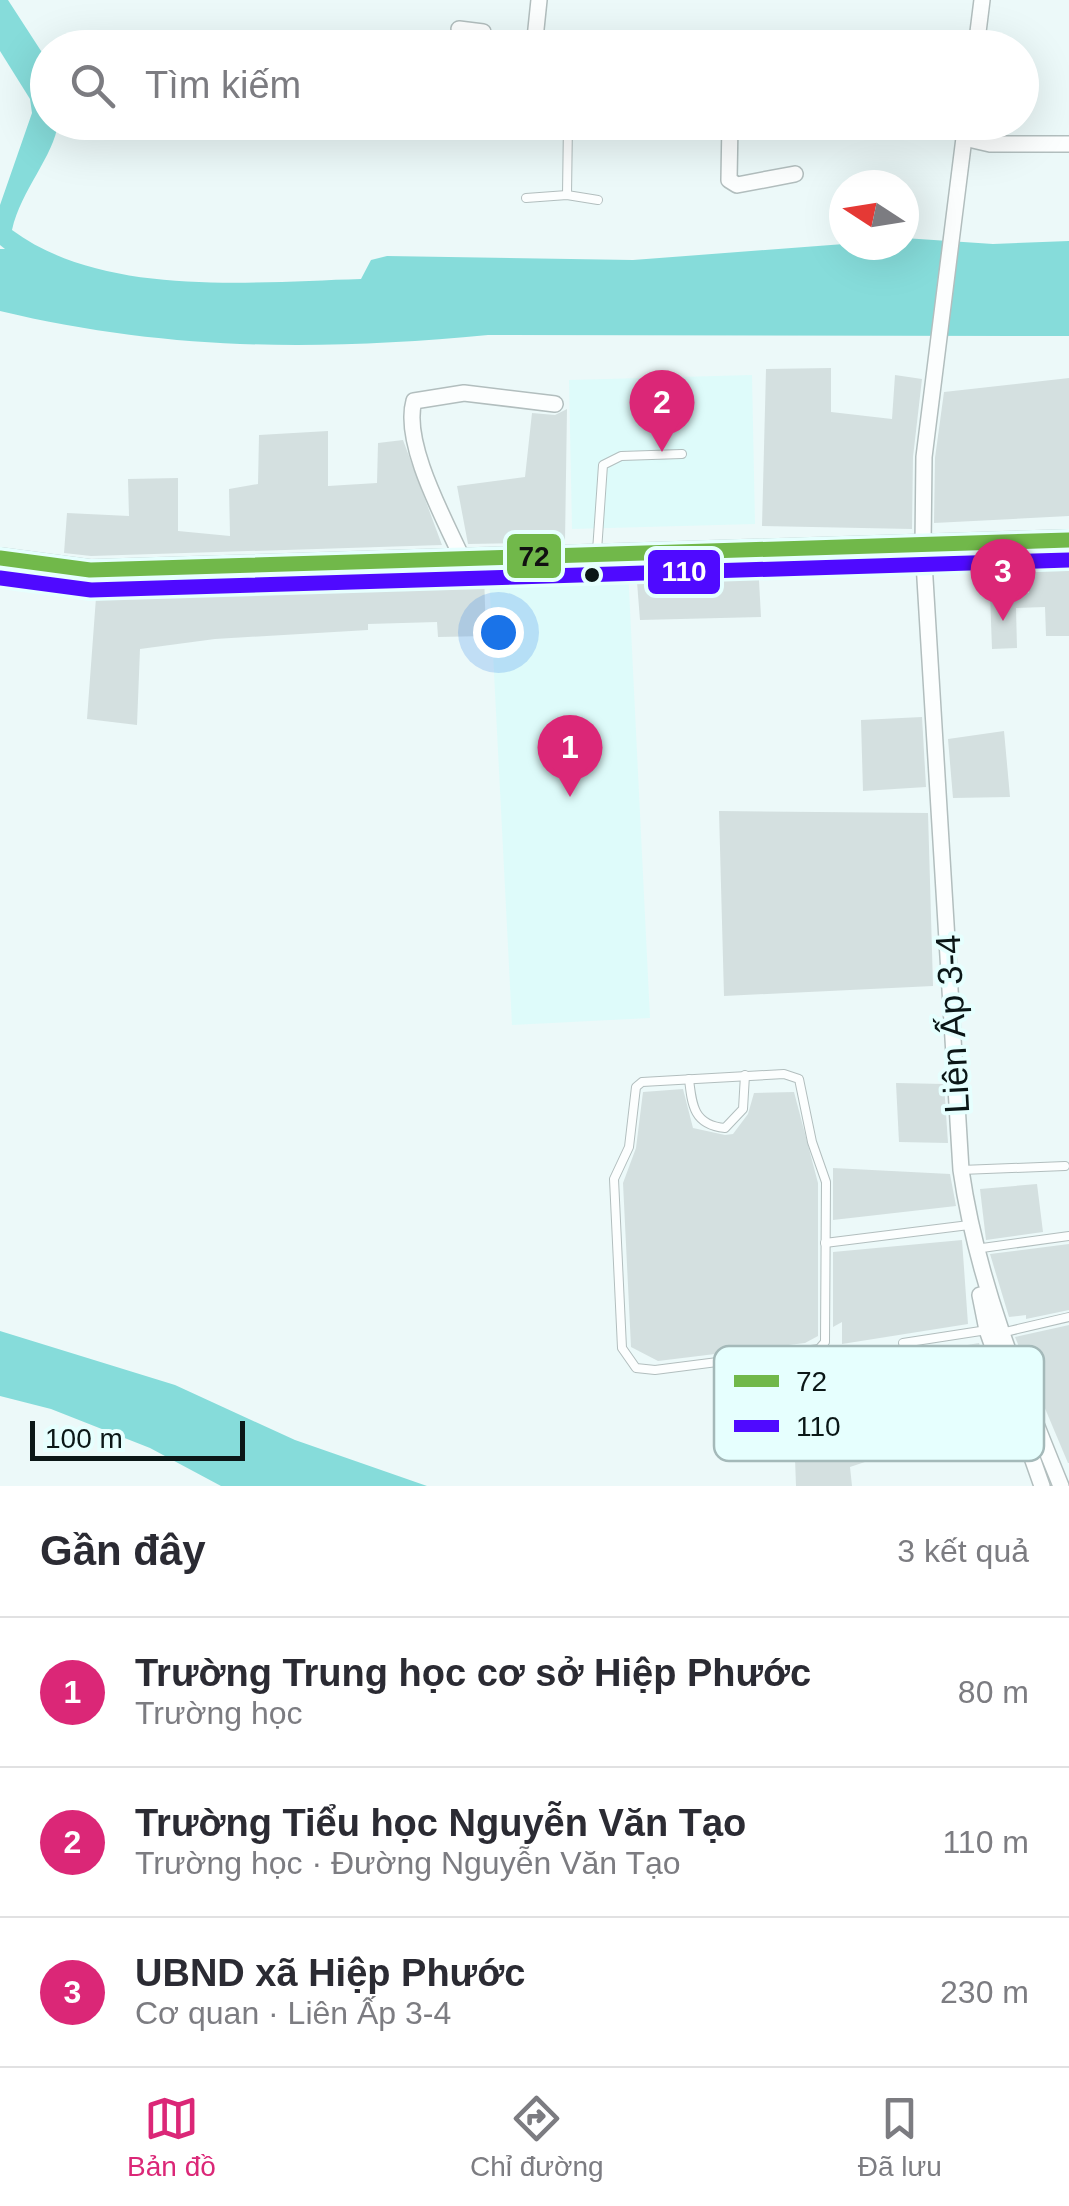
<!DOCTYPE html>
<html lang="vi">
<meta charset="utf-8">
<style>
body{margin:0;font-family:Helvetica,sans-serif;background:#f7f7f7;color:#2b2b33}
.compass{position:absolute;left:829px;top:170px;width:90px;height:90px;border-radius:50%;background:#fff;box-shadow:0 10px 40px #0002;rotate:282deg}
.scale{position:absolute;left:30px;bottom:25px;width:215px;box-sizing:border-box;padding-left:10px;border:5px solid #0b1717;border-top:0;font-size:28px;line-height:35px;white-space:nowrap;color:#0b1717;-webkit-text-stroke:8px #e6fffe;paint-order:stroke}
.you{position:absolute;left:498px;top:632px;width:35px;height:35px;margin:-25px;border:8px solid #fff;border-radius:50%;background:#1a73e8;box-shadow:0 0 0 15px #1a73e833}
.badge{display:grid;place-items:center;width:65px;height:65px;border-radius:50%;background:#db2777;color:#fff;font-size:32px;font-weight:700}
.pin{position:absolute;translate:-50% -82px;filter:drop-shadow(0 2px 5px #0008)}
.pin::after{content:'';position:absolute;top:52px;width:35px;height:30px;background:inherit;clip-path:polygon(0 0,100% 0,50% 100%)}
.list{margin:0;padding:0;list-style:none}
h2{display:flex;justify-content:space-between;align-items:center;height:130px;margin:0;padding:0 40px;font-size:42px}
h2 small{font-size:32px;font-weight:400;color:#7c7c81}
.list li{display:grid;grid-template-columns:65px 1fr auto;gap:30px;align-items:center;box-sizing:border-box;height:150px;padding:0 40px;border-top:2px solid #e1e1e2}
.list b{display:block;font-size:38px;white-space:nowrap}
.list p{margin:0;font-size:32px;white-space:nowrap;color:#7c7c81}
.list em{font-size:32px;font-style:normal;color:#7c7c81}
.icon{flex:none;width:55px;height:55px;fill:none;stroke:currentColor;stroke-width:2;stroke-linecap:round;stroke-linejoin:round}
.map{position:relative;flex:none;width:1069px;height:1486px;overflow:hidden}
.search{position:absolute;background:#fff;box-shadow:0 10px 40px #0002;left:30px;right:30px;top:30px;height:110px;display:flex;align-items:center;gap:25px;box-sizing:border-box;padding:0 35px;border-radius:55px;color:#7c7c81;font-size:38px}
.sheet{height:580px;background:#fff}
nav{display:flex;justify-content:space-around;align-items:center;box-sizing:border-box;height:140px;border-top:2px solid #e1e1e2;background:#fff;font-size:28px;color:#7c7c81}
nav a{display:grid;justify-items:center;gap:5px}
nav .on{color:#db2777}
.map>svg:first-child{display:block}
.built{fill:#defbfa}
.water{fill:#86dcda}
.building{fill:#d4e0e0}
.lines{fill:none;stroke-linecap:round;stroke-linejoin:round}
.lane-casing{stroke:#b2bebe;stroke-width:10}
.street-casing{stroke:#b2bebe;stroke-width:18}
.secondary-casing{stroke:#b2bebe;stroke-width:22}
.lane{stroke:#fcfefe;stroke-width:8}
.street{stroke:#fcfefe;stroke-width:15}
.secondary{stroke:#fcfefe;stroke-width:20}
.bus-1-casing{stroke:#e6fffe;stroke-width:22}
.bus-2-casing{stroke:#e6fffe;stroke-width:22}
.bus-1{stroke:#71b84a;stroke-width:15}
.bus-2{stroke:#4f0aff;stroke-width:15}
.bus-dot{fill:#0b1717;stroke:#e6fffe;stroke-width:4}
.labels{text-anchor:middle;dominant-baseline:central;stroke-width:8;stroke-linejoin:round;paint-order:stroke}
.street-label{font-size:35px;fill:#0b1717;stroke:#e6fffe}
.key{fill:#e6fffe;stroke:#a4b9b9;stroke-width:2.5}
.key-label{font-size:28px;fill:#0b1717}
.line-badge{stroke:#e6fffe;stroke-width:4}
.badge-label{font-size:28px;text-anchor:middle;font-weight:bold;fill:#fff}
.pale-badge-label{font-size:28px;text-anchor:middle;font-weight:bold;fill:#111}
</style>
<div class="map">
<svg width="1069" height="1486" viewBox="0 0 1069 1486">
<rect width="100%" height="100%" fill="#ecf9f9"/>
<g class="built">
<path d="M 752,375 L 755,524 L 572,529 L 569,380 Z"/>
<path d="M 628,568 L 650,1018 L 512,1025 L 489,575 Z"/>
</g>
<g class="water">
<path d="M 0,0 L 8,0 L 43,54 L 47,63 L 48,122 L 58,123 C 54,156 21,190 12,230 C 104,298 252,282 361,279 L 371,260 L 387,256 L 633,260 L 844,244 L 904,245 L 904,238 L 993,244 L 1069,241 L 1069,336 L 488,335 C 318,351 167,351 0,311 L 0,249 L 5,249 L 0,245 L 0,205 L 32,113 L 30,99 L 0,51 Z"/>
<path d="M 0,1331 L 175,1385 L 295,1440 L 427,1486 L 221,1486 L 150,1448 L 51,1409 L 0,1396 Z"/>
</g>
<g class="building">
<path d="M 831,368 L 831,412 L 892,419 L 895,375 L 922,379 L 913,457 L 912,529 L 762,526 L 766,369 Z"/>
<path d="M 1069,378 L 1069,516 L 934,523 L 935,458 L 944,392 Z"/>
<path d="M 567,409 L 565,542 L 468,544 L 457,486 L 525,477 L 532,413 L 555,415 Z"/>
<path d="M 328,431 L 328,486 L 377,483 L 378,443 L 403,440 L 442,545 L 91,556 L 64,553 L 67,513 L 129,516 L 128,479 L 178,478 L 178,531 L 230,536 L 229,489 L 258,484 L 259,435 Z"/>
<path d="M 1069,554 L 1069,636 L 1046,636 L 1045,607 L 1016,608 L 1017,648 L 992,649 L 990,594 L 1029,593 L 1029,556 Z"/>
<path d="M 758,563 L 761,617 L 640,620 L 636,569 Z"/>
<path d="M 484,573 L 486,636 L 438,637 L 437,622 L 368,624 L 368,630 L 215,639 L 140,649 L 137,725 L 87,719 L 97,584 L 156,588 L 156,583 Z"/>
<path d="M 922,717 L 926,787 L 863,791 L 861,720 Z"/>
<path d="M 1004,731 L 1010,797 L 953,798 L 948,739 Z"/>
<path d="M 719,811 L 928,813 L 933,986 L 724,996 Z"/>
<path d="M 896,1083 L 944,1084 L 948,1143 L 899,1142 Z"/>
<path d="M 683,1089 L 693,1128 L 725,1135 L 733,1134 L 748,1114 L 754,1093 L 794,1092 L 818,1183 L 818,1336 L 805,1343 L 658,1361 L 631,1347 L 623,1183 L 636,1148 L 643,1092 Z"/>
<path d="M 833,1168 L 950,1174 L 956,1206 L 833,1220 Z"/>
<path d="M 1037,1184 L 1043,1232 L 986,1240 L 980,1189 Z"/>
<path d="M 962,1240 L 968,1324 L 842,1344 L 842,1322 L 833,1327 L 833,1252 Z"/>
<path d="M 1069,1244 L 1069,1310 L 1026,1319 L 1026,1315 L 1009,1317 L 990,1254 Z"/>
<path d="M 1069,1325 L 1069,1463 L 1068,1463 L 1015,1337 Z"/>
<path d="M 979,1343 L 1002,1416 L 850,1467 L 852,1486 L 796,1486 L 792,1375 Z"/>
</g>
<g class="lines">
<g class="lane-casing">
<g id="lane">
<path d="M 567,195 L 568,122"/>
<path d="M 526,198 L 567,195 L 598,200"/>
<path d="M 597,551 L 603,465 L 621,456 L 682,454"/>
<path d="M 784,1074 L 799,1079 L 812,1142 L 826,1182 L 825,1342 L 819,1349 L 655,1370 L 636,1368 L 622,1348 L 614,1179 L 629,1147 L 636,1087 L 642,1082 Z"/>
<path d="M 689,1079 C 692,1106 694,1125 725,1128 L 743,1109 L 745,1075"/>
<path d="M 961,1170 L 1065,1166"/>
<path d="M 825,1243 L 969,1225"/>
<path d="M 975,1249 L 1069,1236"/>
<path d="M 1001,1333 L 1069,1317"/>
<path d="M 903,1343 L 987,1330"/>
</g>
</g>
<g class="street-casing">
<g id="street">
<path d="M 459,29 L 483,32 L 484,48"/>
<path d="M 534,48 L 539,0"/>
<path d="M 976,48 L 982,0"/>
<path d="M 730,122 L 729,180 L 737,185 L 795,174"/>
<path d="M 966,122 L 924,457 L 923,546 L 961,1170 C 977,1281 1019,1383 1061,1486"/>
<path d="M 964,138 L 990,144 L 1069,144"/>
<path d="M 463,560 C 445,520 402,443 414,401 L 464,393 L 555,404"/>
<path d="M 980,1295 L 987,1330 L 1042,1486"/>
</g>
</g>
<g class="secondary-casing">
<path id="secondary" d="M 0,558 L 90,570 L 1069,540"/>
</g>
<use href="#lane" class="lane"/>
<use href="#street" class="street"/>
<use href="#secondary" class="secondary"/>
<g class="bus-1-casing">
<path id="bus-1" d="M 0,558 L 90,570 L 1069,540"/>
</g>
<g class="bus-2-casing">
<path id="bus-2" d="M 0,578 L 91,590 L 1069,560"/>
</g>
<use href="#bus-1" class="bus-1"/>
<use href="#bus-2" class="bus-2"/>
</g>
<circle class="bus-dot" cx="592" cy="575" r="9"/>
<g class="labels">
<g class="street-label">
<text transform="translate(952 1024) rotate(-93)">Liên Ấp 3-4</text>
</g>
</g>
<rect x="714" y="1346" width="330" height="115" rx="15" class="key"/>
<rect x="734" y="1375" width="45" height="12" fill="#71b84a"/>
<rect x="734" y="1420" width="45" height="12" fill="#4f0aff"/>
<g class="key-label">
<text x="796" y="1391">72</text>
<text x="796" y="1436">110</text>
</g>
<g class="line-badge">
<rect x="505" y="532" width="58" height="48" rx="10" fill="#71b84a"/>
<rect x="646" y="548" width="76" height="48" rx="10" fill="#4f0aff"/>
</g>
<g class="badge-label">
<text x="684" y="581">110</text>
</g>
<g class="pale-badge-label">
<text x="534" y="566">72</text>
</g>
</svg>
<svg class="compass" viewBox="-18 -18 36 36"><path d="M0-13l5 13h-10z" fill="#e53935"/><path d="M0 13l5-13h-10z" fill="#7c7c81"/></svg>
<div class="scale">100 m</div>
<div class="you"></div>
<div class="pin badge" style="left:570px;top:797px">1</div>
<div class="pin badge" style="left:662px;top:452px">2</div>
<div class="pin badge" style="left:1003px;top:621px">3</div>
<div class="search"><svg class="icon" aria-label="search" viewBox="0 0 24 24"><circle cx="10" cy="10" r="6"/><path d="M15 15l6 6"/></svg>Tìm kiếm</div>
</div>
<section class="sheet">
<h2>Gần đây<small>3 kết quả</small></h2>
<ul class="list">
<li><span class="badge">1</span><div><b>Trường Trung học cơ sở Hiệp Phước</b><p>Trường học</p></div><em>80 m</em></li>
<li><span class="badge">2</span><div><b>Trường Tiểu học Nguyễn Văn Tạo</b><p>Trường học · Đường Nguyễn Văn Tạo</p></div><em>110 m</em></li>
<li><span class="badge">3</span><div><b>UBND xã Hiệp Phước</b><p>Cơ quan · Liên Ấp 3-4</p></div><em>230 m</em></li>
</ul>
</section>
<nav>
<a class="on"><svg class="icon" aria-label="map" viewBox="0 0 24 24"><path d="M3 6l6-2 6 2 6-2v14l-6 2-6-2-6 2zM9 4v14M15 6v14"/></svg>Bản đồ</a>
<a><svg class="icon" aria-label="directions" viewBox="0 0 24 24"><path d="M12 3l9 9-9 9-9-9zM9 14v-3h6M13 9l2 2-2 2"/></svg>Chỉ đường</a>
<a><svg class="icon" aria-label="saved" viewBox="0 0 24 24"><path d="M7 4h10v16l-5-4-5 4z"/></svg>Đã lưu</a>
</nav>
